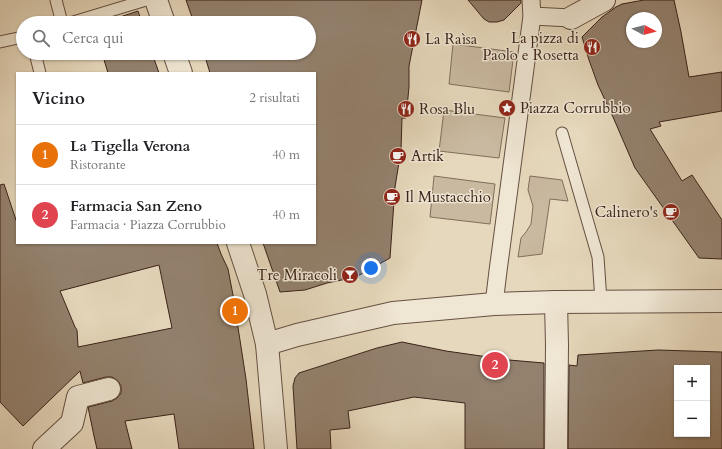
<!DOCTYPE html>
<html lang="it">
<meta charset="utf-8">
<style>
body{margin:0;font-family:Cardo,serif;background:#f6f6f6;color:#202124}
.controls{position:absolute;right:12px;bottom:12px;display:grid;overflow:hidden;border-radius:0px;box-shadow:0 1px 3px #0004}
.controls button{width:36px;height:36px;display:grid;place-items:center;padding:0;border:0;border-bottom:1px solid #e0e0e0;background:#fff;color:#202124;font:20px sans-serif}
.compass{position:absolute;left:626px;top:12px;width:36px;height:36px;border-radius:50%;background:#fff;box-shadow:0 1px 3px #0004;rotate:97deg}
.you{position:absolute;left:371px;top:268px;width:14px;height:14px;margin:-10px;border:3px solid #fff;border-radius:50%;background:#1a73e8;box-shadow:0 0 0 6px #1a73e833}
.badge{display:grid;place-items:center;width:26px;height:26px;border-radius:50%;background:#8f2418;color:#fff;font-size:13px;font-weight:700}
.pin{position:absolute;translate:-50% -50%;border:2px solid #fff;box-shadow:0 1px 4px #0006}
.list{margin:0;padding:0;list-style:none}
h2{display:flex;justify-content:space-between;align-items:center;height:52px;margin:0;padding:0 16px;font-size:17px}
h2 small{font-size:13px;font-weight:400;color:#757577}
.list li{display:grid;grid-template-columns:26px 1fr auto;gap:12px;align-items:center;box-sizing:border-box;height:60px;padding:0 16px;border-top:1px solid #e0e0e0}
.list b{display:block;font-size:15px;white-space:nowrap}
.list p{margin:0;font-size:13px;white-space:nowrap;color:#757577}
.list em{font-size:13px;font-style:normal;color:#757577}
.icon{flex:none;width:22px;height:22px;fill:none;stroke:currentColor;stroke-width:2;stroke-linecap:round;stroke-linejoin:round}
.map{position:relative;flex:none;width:722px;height:449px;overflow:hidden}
.search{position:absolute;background:#fff;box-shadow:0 1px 3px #0004;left:16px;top:16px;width:300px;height:44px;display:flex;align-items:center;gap:10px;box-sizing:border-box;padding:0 14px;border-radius:22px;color:#757577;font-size:15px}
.panel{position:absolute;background:#fff;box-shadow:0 1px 3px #0004;left:16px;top:72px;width:300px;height:172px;border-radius:0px}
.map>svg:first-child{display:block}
.green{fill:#c9b9a0;stroke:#826e5c}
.building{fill:#93816e;stroke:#3a2219;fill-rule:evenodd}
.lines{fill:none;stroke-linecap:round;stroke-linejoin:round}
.service-casing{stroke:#655042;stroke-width:13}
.pedestrian-casing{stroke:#655042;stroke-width:19}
.minor-casing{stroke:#655042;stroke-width:24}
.tertiary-casing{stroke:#655042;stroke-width:24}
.service{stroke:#efe6d3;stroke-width:11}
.pedestrian{stroke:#efe6d3;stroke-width:17}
.minor{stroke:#efe6d3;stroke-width:22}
.tertiary{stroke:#efe6d3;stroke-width:22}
.labels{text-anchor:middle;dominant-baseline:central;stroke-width:3;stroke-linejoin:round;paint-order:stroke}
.poi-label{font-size:15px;fill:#3a2219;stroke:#efe6d3;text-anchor:start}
</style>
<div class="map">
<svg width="722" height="449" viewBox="0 0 722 449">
<rect width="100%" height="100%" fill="#e6d8bc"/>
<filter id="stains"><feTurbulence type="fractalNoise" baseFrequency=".005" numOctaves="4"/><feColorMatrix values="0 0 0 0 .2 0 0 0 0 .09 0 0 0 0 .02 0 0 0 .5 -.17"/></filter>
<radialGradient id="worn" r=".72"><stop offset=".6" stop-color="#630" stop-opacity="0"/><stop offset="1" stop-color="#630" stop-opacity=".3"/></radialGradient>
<g class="green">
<path d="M 453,44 L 514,52 L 509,92 L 449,84 Z"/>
<path d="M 444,110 L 505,118 L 499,158 L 439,151 Z"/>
<path d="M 434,176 L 495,184 L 490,224 L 430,217 Z"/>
<path d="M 530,176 L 562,180 L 568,201 L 550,199 L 542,254 L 518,257 L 521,238 L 526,232 L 531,224 L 533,206 L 528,190 Z"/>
</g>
<g class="building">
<path d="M 186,0 L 422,0 L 409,66 L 409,87 L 406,118 L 402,118 L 401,150 L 395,187 L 390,258 L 356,277 L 327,283 L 305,290 L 280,292 L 263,243 L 315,243 L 315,73 L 210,73 L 204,53 L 309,53 L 309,23 L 194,23 Z"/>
<path d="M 468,0 L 521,0 L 521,3 L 504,20 L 497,22 L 489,22 L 484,19 Z"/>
<path d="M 644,0 L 674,0 L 681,32 L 689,77 L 722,72 L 722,111 L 659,122 L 661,126 L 650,129 L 682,181 L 692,175 L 722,220 L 722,259 L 699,258 L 635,168 L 613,117 L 598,85 L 589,60 L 582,37 L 602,17 L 616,7 L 622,4 ZM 632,18 L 656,18 L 656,42 L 632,42 Z"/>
<path d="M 138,11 L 142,23 L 102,23 Z"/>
<path d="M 102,53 L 152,53 L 159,73 L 108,73 Z"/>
<path d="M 4,184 L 17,223 L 17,243 L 217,243 L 221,254 L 228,269 L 233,295 L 246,379 L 254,449 L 179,449 L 174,414 L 125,421 L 132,449 L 97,449 L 94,436 L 88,407 L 112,401 L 117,398 L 121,393 L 121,386 L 118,381 L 112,377 L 106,377 L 83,383 L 80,371 L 23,426 L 0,402 L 0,185 ZM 159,265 L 172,328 L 78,347 L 77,330 L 75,327 L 60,291 Z"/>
<path d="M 402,342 L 446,351 L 509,360 L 544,363 L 544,449 L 465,449 L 465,403 L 414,397 L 348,411 L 350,428 L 330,430 L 331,449 L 297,449 L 293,386 L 295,378 L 299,373 L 377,348 Z"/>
<path d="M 658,350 L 722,352 L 722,449 L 568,449 L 569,365 L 577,366 L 578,355 ZM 677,368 L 707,368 L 707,434 L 677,434 Z"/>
</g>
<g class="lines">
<g class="service-casing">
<g id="service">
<path d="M 56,0 L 62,23"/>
<path d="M 70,23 L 146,0"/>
<path d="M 0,42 L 23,37"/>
<path d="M 35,53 L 40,73"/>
<path d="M 562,133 L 598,257 L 601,301"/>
</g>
</g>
<g class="pedestrian-casing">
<g id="pedestrian">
<path d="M 532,16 L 571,18"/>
<path d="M 494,304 L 498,271 L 532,16 L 531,0"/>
</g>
</g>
<g class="minor-casing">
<g id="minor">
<path d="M 156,0 L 164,23"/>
<path d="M 571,18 L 604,0"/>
<path d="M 174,53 L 181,73"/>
<path d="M 238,243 L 255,294 L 267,344"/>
<path d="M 44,449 L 72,423 L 78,397 L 109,389"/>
</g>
</g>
<g class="tertiary-casing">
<g id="tertiary">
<path d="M 556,302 L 557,345 L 556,449"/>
<path d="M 276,449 L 267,344 L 297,335 L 393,313 L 494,304 L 556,302 L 722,301"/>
</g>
</g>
<use href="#service" class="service"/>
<use href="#pedestrian" class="pedestrian"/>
<use href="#minor" class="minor"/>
<use href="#tertiary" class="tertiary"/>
</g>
<defs>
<g id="restaurant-disc" transform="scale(0.9)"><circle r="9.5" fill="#8f2418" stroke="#efe6d3"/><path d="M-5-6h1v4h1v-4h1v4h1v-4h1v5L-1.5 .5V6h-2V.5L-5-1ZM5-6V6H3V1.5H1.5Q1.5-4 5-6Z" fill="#fff"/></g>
<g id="sight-disc" transform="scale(0.9)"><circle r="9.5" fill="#8f2418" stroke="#efe6d3"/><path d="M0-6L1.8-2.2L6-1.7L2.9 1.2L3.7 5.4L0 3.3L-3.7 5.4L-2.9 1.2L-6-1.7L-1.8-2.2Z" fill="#fff"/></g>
<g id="cafe-disc" transform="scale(0.9)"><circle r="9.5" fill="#8f2418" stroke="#efe6d3"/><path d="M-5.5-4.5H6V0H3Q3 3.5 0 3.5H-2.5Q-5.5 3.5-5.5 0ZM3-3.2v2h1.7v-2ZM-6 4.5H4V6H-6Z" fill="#fff"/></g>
<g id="bar-disc" transform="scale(0.9)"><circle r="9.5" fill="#8f2418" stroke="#efe6d3"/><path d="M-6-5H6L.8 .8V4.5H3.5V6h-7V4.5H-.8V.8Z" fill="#fff"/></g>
</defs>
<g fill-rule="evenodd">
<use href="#restaurant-disc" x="412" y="39"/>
<use href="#restaurant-disc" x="592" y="47"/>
<use href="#sight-disc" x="507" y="108"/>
<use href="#restaurant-disc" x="406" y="109"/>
<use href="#cafe-disc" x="398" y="156"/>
<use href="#cafe-disc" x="392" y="197"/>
<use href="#cafe-disc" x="671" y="212"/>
<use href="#bar-disc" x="350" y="275"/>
</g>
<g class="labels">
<g class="poi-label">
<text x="579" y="38" text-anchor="end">La pizza di<tspan x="579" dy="17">Paolo e Rosetta</tspan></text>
<text x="425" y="39">La Raìsa</text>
<text x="520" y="108">Piazza Corrubbio</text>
<text x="419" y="109">Rosa Blu</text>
<text x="411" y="156">Artik</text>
<text x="405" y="197">Il Mustacchio</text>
<text x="658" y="212" text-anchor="end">Calinero's</text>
<text x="337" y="275" text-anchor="end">Tre Miracoli</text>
</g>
</g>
<rect width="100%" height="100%" filter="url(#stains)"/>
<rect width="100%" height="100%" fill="url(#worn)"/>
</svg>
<div class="controls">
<button>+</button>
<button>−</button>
</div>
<svg class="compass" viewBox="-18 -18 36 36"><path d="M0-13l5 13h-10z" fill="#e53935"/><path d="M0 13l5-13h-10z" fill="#757577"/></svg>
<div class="you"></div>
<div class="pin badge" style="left:235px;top:311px;background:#e8710a">1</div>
<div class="pin badge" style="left:495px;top:365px;background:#e0444e">2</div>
<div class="search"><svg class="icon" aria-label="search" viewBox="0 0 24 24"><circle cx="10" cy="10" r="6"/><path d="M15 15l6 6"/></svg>Cerca qui</div>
<section class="panel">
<h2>Vicino<small>2 risultati</small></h2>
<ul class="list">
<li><span class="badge" style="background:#e8710a">1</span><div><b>La Tigella Verona</b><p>Ristorante</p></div><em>40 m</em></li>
<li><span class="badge" style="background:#e0444e">2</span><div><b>Farmacia San Zeno</b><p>Farmacia · Piazza Corrubbio</p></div><em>40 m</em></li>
</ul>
</section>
</div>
